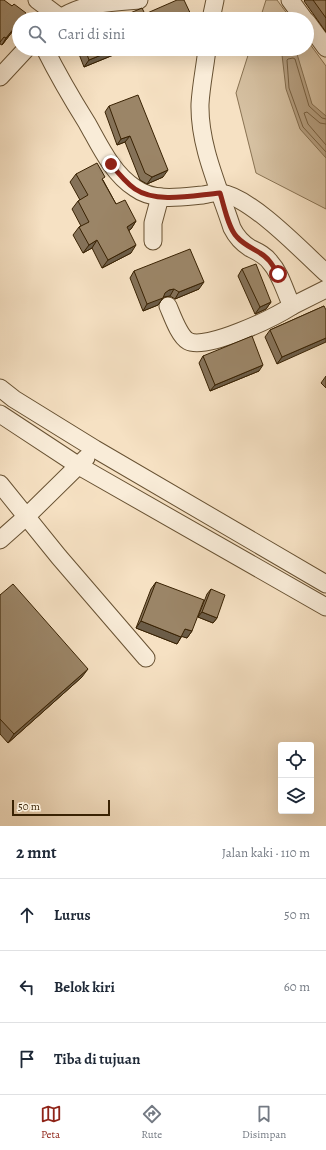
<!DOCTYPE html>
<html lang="id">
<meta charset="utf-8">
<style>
body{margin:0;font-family:Alegreya,serif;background:#f2f2f3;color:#1f2937}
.controls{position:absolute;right:12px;bottom:12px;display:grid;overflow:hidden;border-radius:4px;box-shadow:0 4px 16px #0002}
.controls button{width:36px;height:36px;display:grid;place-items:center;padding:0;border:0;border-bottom:1px solid #e0e1e3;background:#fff;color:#1f2937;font:20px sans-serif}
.scale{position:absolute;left:12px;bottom:10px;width:98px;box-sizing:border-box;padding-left:4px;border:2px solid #392203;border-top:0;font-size:11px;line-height:14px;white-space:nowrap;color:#392203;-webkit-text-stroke:3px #f9ecd8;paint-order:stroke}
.stop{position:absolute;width:12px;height:12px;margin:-9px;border:3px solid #8f2418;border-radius:50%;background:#fff}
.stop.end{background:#8f2418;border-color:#fff;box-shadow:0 1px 4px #0008}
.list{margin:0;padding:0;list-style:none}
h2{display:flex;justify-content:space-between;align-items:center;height:52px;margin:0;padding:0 16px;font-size:17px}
h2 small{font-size:13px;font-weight:400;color:#747a83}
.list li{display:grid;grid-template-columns:26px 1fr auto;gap:12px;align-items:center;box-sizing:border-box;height:72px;padding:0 16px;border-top:1px solid #e0e1e3}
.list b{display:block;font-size:15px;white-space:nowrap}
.list em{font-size:13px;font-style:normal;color:#747a83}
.icon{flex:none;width:22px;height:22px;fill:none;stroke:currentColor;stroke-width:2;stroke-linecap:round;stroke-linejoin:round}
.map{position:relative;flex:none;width:326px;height:826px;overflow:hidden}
.search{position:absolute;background:#fff;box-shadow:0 4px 16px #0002;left:12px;right:12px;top:12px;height:44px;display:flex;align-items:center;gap:10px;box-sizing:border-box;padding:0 14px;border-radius:22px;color:#747a83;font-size:15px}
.sheet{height:268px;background:#fff}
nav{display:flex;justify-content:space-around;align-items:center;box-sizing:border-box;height:56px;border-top:1px solid #e0e1e3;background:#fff;font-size:11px;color:#747a83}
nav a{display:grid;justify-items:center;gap:2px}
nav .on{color:#8f2418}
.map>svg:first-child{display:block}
.green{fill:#d6c1a2;stroke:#887252}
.water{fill:#b6a082;stroke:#846e4f}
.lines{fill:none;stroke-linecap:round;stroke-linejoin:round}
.shore{stroke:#786142;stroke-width:1}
.minor-casing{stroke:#685233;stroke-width:19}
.minor{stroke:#f9ecd8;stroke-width:17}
.wall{fill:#857259;stroke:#392203}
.shaded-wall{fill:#6c5d48;stroke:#392203}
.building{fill:#9b8567;stroke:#392203}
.route{stroke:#8f2418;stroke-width:5}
</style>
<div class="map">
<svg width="326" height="826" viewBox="0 0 326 826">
<rect width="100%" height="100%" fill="#f6e1c3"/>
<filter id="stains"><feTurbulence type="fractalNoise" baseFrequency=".005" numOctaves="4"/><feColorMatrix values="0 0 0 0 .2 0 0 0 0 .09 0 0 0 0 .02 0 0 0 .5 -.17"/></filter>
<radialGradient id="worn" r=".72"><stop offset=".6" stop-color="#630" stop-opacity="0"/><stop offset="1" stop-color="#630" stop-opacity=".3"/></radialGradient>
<g class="green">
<path d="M 266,0 L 277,0 L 291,19 L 260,19 Z"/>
<path d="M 307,40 L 326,66 L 326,209 L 256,173 L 236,93 L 250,49 L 307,49 Z"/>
</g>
<path class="water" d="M 297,54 L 312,104 L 326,116 L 326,158 L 300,129 L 286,89 L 282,55 Z"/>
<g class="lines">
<g class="shore">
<path d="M 326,119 L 322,118 L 309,106 L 295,59 L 293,58 L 288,59 L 287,60 L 289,88 L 303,127 L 326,152"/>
<path d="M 326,124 L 320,123 L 307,112 L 304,113 L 308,124 L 326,145"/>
</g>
<g class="minor-casing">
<g id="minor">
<path d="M 37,0 L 61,18"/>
<path d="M 290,0 L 304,19"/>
<path d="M 59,19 C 82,3 112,2 139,0"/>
<path d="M 211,19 L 215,0"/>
<path d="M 307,22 L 326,48"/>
<path d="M 45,49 C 58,75 72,99 87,123 C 100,146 112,173 135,188 C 154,202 181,197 203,195 C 208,194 215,192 221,193 C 251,197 303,252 326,273"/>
<path d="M 0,77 L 26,49"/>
<path d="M 153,241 L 153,223 L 160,197"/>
<path d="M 168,306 C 172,315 179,336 188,341 C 206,351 275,317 292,306 C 285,292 281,274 270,262 C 265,255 258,252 250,248 C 242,243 236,236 232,228 C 219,188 199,146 200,104 C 201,86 205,67 207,49"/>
<path d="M 292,306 L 326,289"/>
<path d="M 0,388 L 14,399 L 95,449 L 326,584"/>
<path d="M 0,414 L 79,466 L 326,607"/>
<path d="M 0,484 L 59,557 L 146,658"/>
<path d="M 0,540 L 27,516 L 86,458"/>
</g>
</g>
<use href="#minor" class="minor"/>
</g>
<g class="wall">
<path d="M 0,0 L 12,6 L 19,19 L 19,23 L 2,45 L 0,44 Z"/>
<path d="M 305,0 L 326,0 L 326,32 L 304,1 Z"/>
<path d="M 77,49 L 128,49 L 84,67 Z"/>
<path d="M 173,49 L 189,49 L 175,55 Z"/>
<path d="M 109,106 L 163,177 L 147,184 L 140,180 L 125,142 L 117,145 L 105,112 Z"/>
<path d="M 76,174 L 103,180 L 116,204 L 136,221 L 131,229 L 129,230 L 131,253 L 102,268 L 92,248 L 83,253 L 73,235 L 79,227 L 81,226 L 72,209 L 78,201 L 80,200 L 70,182 Z"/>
<path d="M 242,269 L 271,302 L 266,309 L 255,314 L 238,276 Z"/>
<path d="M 134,271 L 199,289 L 175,299 L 170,296 L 164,297 L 163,298 L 158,305 L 143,311 L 130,278 Z"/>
<path d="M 324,306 L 277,364 L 265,337 L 270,330 Z"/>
<path d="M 203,356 L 259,371 L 210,391 L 199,363 Z"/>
<path d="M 326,376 L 326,388 L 321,383 Z"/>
<path d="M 156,582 L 192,631 L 187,638 L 182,636 L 177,644 L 136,628 L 151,589 Z"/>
<path d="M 211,589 L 217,618 L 213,623 L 198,617 L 207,594 Z"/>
<path d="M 0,595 L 82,677 L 8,743 L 0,734 Z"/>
</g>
<g class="shaded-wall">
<path d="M 19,22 L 19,23 L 2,45 L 6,38 Z"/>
<path d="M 116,49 L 128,49 L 84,67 L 89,60 Z"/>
<path d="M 180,49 L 189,49 L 175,55 Z"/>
<path d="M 130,136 L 125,142 L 117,145 L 121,139 Z"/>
<path d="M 168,170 L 163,177 L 147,184 L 152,177 Z"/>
<path d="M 136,221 L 131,229 L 121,235 L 127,227 Z"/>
<path d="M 97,240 L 92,248 L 83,253 L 89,245 Z"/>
<path d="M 136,245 L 131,253 L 102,268 L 108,260 Z"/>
<path d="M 204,282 L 199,289 L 175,299 L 179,292 Z"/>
<path d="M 174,289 L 170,296 L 164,297 L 161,299 L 163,298 L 158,305 L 143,311 L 147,304 L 169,290 Z"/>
<path d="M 271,302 L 266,309 L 255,314 L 260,307 Z"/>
<path d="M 326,338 L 326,342 L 277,364 L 282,357 Z"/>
<path d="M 263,365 L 259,371 L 210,391 L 215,385 Z"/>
<path d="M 202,612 L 217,618 L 213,623 L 198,617 Z"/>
<path d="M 141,621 L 181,637 L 177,644 L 136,628 Z"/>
<path d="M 185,629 L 192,631 L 187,638 L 180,636 Z"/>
<path d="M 88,669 L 82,677 L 8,743 L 14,734 Z"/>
</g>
<g class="building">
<path d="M 0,0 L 4,0 L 12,6 L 14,4 L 26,13 L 22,19 L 19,19 L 19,22 L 6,38 L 4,37 L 0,42 Z"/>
<path d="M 177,0 L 184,0 L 193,19 L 116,19 L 142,8 L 145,14 Z"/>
<path d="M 313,0 L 326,0 L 326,18 Z"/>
<path d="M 85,49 L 116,49 L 89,60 Z"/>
<path d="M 138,95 L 168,170 L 152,177 L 145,173 L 130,136 L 121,139 L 109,106 Z"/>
<path d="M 97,163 L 105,177 L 102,179 L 116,204 L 125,200 L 136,221 L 127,227 L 136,245 L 108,260 L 97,240 L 89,245 L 79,227 L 89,222 L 78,201 L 88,195 L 76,174 Z"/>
<path d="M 190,249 L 204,282 L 179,292 L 174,289 L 169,290 L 165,293 L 163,298 L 147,304 L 134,271 Z"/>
<path d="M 256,264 L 271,302 L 260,307 L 242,269 Z"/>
<path d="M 324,306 L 326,310 L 326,338 L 282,357 L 270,330 Z"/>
<path d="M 252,336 L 263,365 L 215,385 L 203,356 Z"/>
<path d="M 156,582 L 204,600 L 192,631 L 185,629 L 181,637 L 141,621 Z"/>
<path d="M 13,584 L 88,669 L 14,734 L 0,719 L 0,595 Z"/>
<path d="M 211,589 L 225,595 L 217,618 L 202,612 Z"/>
</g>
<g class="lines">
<path class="route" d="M 111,164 C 118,173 125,182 135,189 C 157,204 195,195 220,193 C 224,205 228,228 237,237 C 243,244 252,248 260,253 C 269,258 273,266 278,274"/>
</g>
<rect width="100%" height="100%" filter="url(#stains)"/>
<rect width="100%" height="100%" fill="url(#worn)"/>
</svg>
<div class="controls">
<button><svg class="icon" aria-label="locate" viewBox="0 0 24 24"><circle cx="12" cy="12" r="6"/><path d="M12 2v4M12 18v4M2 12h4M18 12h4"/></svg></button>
<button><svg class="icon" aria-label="layers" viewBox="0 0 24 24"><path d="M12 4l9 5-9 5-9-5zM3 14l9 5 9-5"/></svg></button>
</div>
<div class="scale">50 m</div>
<div class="stop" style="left:278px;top:274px"></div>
<div class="stop end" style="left:111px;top:164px"></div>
<div class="search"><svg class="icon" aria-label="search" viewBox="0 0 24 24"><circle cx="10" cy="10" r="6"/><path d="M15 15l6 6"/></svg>Cari di sini</div>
</div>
<section class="sheet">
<h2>2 mnt<small>Jalan kaki · 110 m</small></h2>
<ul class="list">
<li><svg class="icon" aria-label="ahead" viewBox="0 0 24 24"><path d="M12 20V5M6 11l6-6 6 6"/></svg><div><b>Lurus</b></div><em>50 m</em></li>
<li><svg class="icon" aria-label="left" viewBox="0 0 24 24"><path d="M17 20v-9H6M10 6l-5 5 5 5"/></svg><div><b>Belok kiri</b></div><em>60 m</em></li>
<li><svg class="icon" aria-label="arrive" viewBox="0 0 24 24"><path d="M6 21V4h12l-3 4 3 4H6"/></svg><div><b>Tiba di tujuan</b></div></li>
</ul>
</section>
<nav>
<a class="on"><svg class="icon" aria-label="map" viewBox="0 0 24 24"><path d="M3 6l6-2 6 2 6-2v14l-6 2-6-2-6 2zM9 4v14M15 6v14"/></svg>Peta</a>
<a><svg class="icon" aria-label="directions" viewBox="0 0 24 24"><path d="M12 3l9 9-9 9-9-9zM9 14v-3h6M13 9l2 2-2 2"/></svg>Rute</a>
<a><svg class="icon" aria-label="saved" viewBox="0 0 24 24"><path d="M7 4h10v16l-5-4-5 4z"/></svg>Disimpan</a>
</nav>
